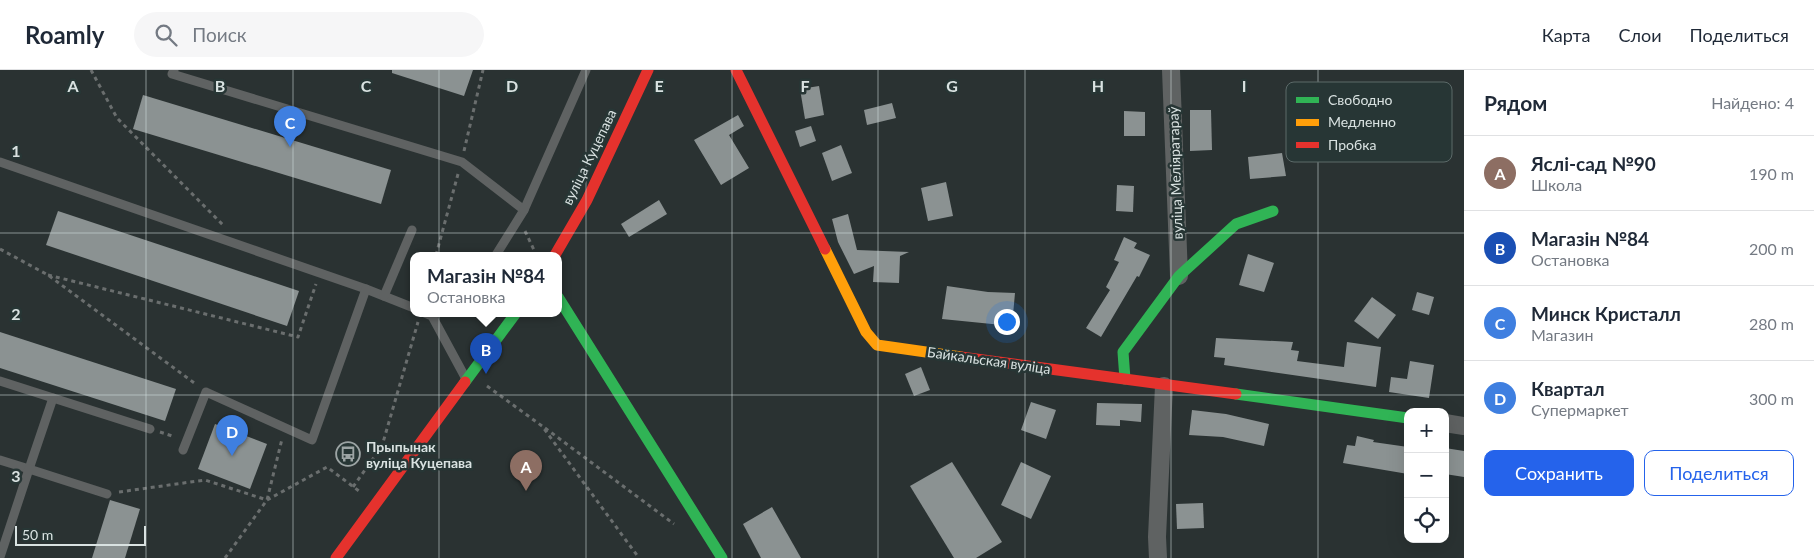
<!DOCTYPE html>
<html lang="ru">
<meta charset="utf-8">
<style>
body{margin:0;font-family:Lato,sans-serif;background:#f6f6f7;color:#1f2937}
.controls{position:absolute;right:15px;bottom:15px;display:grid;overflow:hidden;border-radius:10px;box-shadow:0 5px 20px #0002}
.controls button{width:45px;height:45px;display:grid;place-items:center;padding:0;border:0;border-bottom:1px solid #e0e1e3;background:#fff;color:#1f2937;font:25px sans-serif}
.scale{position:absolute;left:15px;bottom:12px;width:131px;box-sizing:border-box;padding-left:5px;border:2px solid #d9e2e1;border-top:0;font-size:14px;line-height:18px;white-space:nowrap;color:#d9e2e1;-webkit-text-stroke:4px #273635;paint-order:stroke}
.you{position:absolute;left:1006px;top:251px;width:18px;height:18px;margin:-12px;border:4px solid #fff;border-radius:50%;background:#1a73e8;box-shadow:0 0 0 8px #1a73e833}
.badge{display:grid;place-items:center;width:32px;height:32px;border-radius:50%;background:#2563eb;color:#fff;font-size:16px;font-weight:700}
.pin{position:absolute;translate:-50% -41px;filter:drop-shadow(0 1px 2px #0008)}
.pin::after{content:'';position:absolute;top:26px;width:18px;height:15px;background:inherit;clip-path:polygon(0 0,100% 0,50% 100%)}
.popup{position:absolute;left:410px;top:182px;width:152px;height:65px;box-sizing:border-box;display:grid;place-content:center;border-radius:10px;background:#fff;filter:drop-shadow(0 1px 4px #0005);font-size:16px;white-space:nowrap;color:#747a83}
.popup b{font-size:19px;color:#1f2937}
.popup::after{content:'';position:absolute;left:50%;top:100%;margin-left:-10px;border:10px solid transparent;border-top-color:#fff}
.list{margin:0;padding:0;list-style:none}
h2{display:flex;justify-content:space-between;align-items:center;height:65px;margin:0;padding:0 20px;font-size:21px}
h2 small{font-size:16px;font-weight:400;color:#747a83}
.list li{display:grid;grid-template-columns:32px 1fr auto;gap:15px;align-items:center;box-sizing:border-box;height:75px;padding:0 20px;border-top:1px solid #e0e1e3}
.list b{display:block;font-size:19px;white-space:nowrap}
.list p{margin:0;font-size:16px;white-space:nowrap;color:#747a83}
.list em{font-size:16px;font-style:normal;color:#747a83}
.actions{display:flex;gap:10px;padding:15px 20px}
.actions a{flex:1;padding:11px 0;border:1px solid #2563eb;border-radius:10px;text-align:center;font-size:18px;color:#2563eb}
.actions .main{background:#2563eb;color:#fff}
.icon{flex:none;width:28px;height:28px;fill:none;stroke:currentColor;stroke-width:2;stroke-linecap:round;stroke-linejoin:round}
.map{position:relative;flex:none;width:1464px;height:488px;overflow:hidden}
header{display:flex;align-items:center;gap:30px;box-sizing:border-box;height:70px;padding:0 25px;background:#fff;border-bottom:1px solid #e0e1e3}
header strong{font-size:24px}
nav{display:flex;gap:28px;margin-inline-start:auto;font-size:18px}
.search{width:350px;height:45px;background:#f6f6f7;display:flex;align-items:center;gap:12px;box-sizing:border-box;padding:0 18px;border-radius:28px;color:#747a83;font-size:19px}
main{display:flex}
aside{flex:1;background:#fff}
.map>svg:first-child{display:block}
.building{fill:#8b9292}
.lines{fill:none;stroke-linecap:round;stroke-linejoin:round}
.path{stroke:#6a6e6e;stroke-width:3;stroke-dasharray:4 4;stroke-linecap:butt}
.lane{stroke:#5f6262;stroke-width:9}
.street{stroke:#5f6262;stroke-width:18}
.fast{stroke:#30b455;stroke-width:11}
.slow{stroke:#ff9f0a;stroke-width:11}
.jam{stroke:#e5322d;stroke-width:11}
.grid{fill:none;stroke:#d9e2e1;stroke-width:1;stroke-opacity:0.55}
.labels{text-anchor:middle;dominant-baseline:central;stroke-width:5;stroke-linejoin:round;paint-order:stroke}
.street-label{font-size:14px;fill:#d9e2e1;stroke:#273635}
.poi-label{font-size:14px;font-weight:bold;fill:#d9e2e1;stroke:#273635;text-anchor:start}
.key{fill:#273635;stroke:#5c6a69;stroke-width:1}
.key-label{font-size:14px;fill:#d9e2e1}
.grid-label{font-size:16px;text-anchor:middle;font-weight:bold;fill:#d9e2e1;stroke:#273635;stroke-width:5;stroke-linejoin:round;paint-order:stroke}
</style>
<header>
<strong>Roamly</strong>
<div class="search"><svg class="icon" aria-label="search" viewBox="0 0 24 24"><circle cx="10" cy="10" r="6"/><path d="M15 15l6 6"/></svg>Поиск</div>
<nav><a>Карта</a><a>Слои</a><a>Поделиться</a></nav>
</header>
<main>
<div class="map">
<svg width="1464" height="488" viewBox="0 0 1464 488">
<rect width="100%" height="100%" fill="#2a3232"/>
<g class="building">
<path d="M 392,0 L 473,0 L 464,26 L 392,3 Z"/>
<path d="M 819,16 L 824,45 L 805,49 L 800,19 Z"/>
<path d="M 143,25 L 391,100 L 381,134 L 133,59 Z"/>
<path d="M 892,33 L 896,48 L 867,55 L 864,40 Z"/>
<path d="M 1190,40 L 1211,40 L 1212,80 L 1190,81 Z"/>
<path d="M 1124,41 L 1145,42 L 1145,66 L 1124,66 Z"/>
<path d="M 738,45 L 744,56 L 729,65 L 749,98 L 721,115 L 694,70 Z"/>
<path d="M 811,56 L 816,71 L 800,77 L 795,61 Z"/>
<path d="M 841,75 L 852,103 L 832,111 L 822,83 Z"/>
<path d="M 1282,83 L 1286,106 L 1250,109 L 1248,87 Z"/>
<path d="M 946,112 L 953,146 L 928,151 L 921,118 Z"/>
<path d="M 1117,115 L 1134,116 L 1133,142 L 1116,141 Z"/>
<path d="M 659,130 L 667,144 L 629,167 L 621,154 Z"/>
<path d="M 58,141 L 299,221 L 287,256 L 46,175 Z"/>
<path d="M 848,144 L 857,180 L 909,182 L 900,186 L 899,213 L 873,212 L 874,196 L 854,204 L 838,172 L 832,149 Z"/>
<path d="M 1124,167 L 1137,173 L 1134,178 L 1150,185 L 1139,207 L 1137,206 L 1101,267 L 1086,258 L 1110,220 L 1106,217 L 1119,192 L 1114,190 Z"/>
<path d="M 1248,184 L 1274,193 L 1264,222 L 1239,215 Z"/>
<path d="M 947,216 L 988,222 L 1015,223 L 1012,256 L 942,249 Z"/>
<path d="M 1417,222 L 1434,227 L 1429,245 L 1412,240 Z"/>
<path d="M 1372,227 L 1396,245 L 1378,269 L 1354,251 Z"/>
<path d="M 0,262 L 176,319 L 165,351 L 0,298 Z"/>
<path d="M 1216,268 L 1293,272 L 1291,280 L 1299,281 L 1297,291 L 1344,297 L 1347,272 L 1381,277 L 1376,317 L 1224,295 L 1225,288 L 1214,287 Z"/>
<path d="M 1410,291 L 1434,295 L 1429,328 L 1389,322 L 1391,307 L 1407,309 Z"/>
<path d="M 921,297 L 930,320 L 914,326 L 905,304 Z"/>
<path d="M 1031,332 L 1056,340 L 1046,369 L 1021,360 Z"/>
<path d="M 1097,333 L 1142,334 L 1141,352 L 1120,350 L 1120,356 L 1096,355 Z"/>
<path d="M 1192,340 L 1226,344 L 1269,354 L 1264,376 L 1223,367 L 1189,365 Z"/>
<path d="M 215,354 L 267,374 L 250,419 L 198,399 Z"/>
<path d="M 1357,366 L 1374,370 L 1373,372 L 1408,377 L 1408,404 L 1343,393 L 1347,375 L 1355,376 Z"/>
<path d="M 1445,378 L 1464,381 L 1464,407 L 1445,404 Z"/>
<path d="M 952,392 L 1002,472 L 976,488 L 954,488 L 910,416 Z"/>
<path d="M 1021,392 L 1051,406 L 1031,449 L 1001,435 Z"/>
<path d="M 110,430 L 140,439 L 125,488 L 92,488 Z"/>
<path d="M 1203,433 L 1204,458 L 1177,459 L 1176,434 Z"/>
<path d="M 772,437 L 801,488 L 761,488 L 743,454 Z"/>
</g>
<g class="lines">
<g class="path">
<path d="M 91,0 L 117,48 L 223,155"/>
<path d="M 464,81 L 483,0"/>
<path d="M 525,161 L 534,180"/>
<path d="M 0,179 L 48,205 L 197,315"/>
<path d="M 436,185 L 458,104"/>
<path d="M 48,205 L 298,267 L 316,214"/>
<path d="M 487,316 L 542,356 L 639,488"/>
<path d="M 545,358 L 674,454"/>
<path d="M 160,362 L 175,367"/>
<path d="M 353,417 L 382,376 L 418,252"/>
<path d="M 119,422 L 205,410 L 267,430 L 327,397 L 359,421"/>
<path d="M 225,488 L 267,430 L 282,369"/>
</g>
<g class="lane">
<path d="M 174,0 L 172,4 L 462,92 L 524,140 L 496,185"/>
<path d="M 0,92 L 366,219 L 414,238"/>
<path d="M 524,140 L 586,0"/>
<path d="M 384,226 L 412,160"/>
<path d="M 425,243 L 432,246 L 465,307"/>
<path d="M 0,311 L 150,359"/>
<path d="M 183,380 L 206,322 L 312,370 L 366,219"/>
<path d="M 0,390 L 29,399 L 53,328"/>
<path d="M 0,487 L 29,399 L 107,424"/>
</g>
<g class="street">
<path d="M 1171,0 L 1179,206"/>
<path d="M 1445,353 L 1464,356"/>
<path d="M 1158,488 L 1157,467 L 1164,316"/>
</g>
<g class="fast">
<path d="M 558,227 L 722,488"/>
<path d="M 1125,309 L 1123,282 L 1179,206 L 1236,154 L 1273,141"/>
<path d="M 465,312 L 516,243"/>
<path d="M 1236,324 L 1408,348"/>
</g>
<path class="slow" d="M 825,179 L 866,262 L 877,275 L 961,287"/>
<g class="jam">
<path d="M 736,0 L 825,179"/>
<path d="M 555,185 L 587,130 L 648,0"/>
<path d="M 961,287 L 1236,324"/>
<path d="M 336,488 L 465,312"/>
</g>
</g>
<path class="grid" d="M 146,0 L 146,488M 293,0 L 293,488M 439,0 L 439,488M 586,0 L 586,488M 732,0 L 732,488M 878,0 L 878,488M 1025,0 L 1025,488M 1171,0 L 1171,488M 1318,0 L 1318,488M 0,163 L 1464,163M 0,325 L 1464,325"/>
<defs>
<g id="bus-ring" transform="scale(1.25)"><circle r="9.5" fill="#273635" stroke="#9ca4a4" stroke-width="1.5"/><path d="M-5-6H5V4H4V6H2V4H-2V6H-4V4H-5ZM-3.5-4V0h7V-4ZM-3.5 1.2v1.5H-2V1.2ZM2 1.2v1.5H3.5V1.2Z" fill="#9ca4a4"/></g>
</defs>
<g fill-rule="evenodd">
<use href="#bus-ring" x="348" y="384"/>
</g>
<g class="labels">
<g class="street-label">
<text transform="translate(589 87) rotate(-64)">вуліца Куцепава</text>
<text transform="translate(1175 103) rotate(-92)">вуліца Меліяратараў</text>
<text transform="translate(989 290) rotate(8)">Байкальская вуліца</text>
</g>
<g class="poi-label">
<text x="366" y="376">Прыпынак<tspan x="366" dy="16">вуліца Куцепава</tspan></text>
</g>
</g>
<rect x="1286" y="12" width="166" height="80" rx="8" class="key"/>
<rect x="1296" y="27" width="23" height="6" fill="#30b455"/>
<rect x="1296" y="49" width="23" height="7" fill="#ff9f0a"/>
<rect x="1296" y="72" width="23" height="6" fill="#e5322d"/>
<g class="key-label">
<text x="1328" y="35">Свободно</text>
<text x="1328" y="57">Медленно</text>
<text x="1328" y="80">Пробка</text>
</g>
<g class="grid-label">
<text x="73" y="22">A</text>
<text x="220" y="22">B</text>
<text x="366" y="22">C</text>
<text x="512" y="22">D</text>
<text x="659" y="22">E</text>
<text x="805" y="22">F</text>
<text x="952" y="22">G</text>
<text x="1098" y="22">H</text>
<text x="1244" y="22">I</text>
<text x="16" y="87">1</text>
<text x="16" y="250">2</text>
<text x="16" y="412">3</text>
</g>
</svg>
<div class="controls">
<button>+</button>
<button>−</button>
<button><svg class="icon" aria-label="locate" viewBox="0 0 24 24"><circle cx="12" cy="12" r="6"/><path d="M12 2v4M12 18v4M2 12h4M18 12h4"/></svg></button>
</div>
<div class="scale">50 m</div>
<div class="you"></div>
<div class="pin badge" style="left:526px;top:421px;background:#8d6e63">A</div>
<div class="pin badge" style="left:486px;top:304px;background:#1a4fb4">B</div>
<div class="popup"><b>Магазін №84</b>Остановка</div>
<div class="pin badge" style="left:290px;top:77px;background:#3f7fe0">C</div>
<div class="pin badge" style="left:232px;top:386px;background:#3f7fe0">D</div>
</div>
<aside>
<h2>Рядом<small>Найдено: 4</small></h2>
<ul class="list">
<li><span class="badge" style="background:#8d6e63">A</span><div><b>Яслі-сад №90</b><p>Школа</p></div><em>190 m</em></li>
<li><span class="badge" style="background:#1a4fb4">B</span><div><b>Магазін №84</b><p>Остановка</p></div><em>200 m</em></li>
<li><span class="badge" style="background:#3f7fe0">C</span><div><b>Минск Кристалл</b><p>Магазин</p></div><em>280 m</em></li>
<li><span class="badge" style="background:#3f7fe0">D</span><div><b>Квартал</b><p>Супермаркет</p></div><em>300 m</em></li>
</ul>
<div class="actions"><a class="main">Сохранить</a><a>Поделиться</a></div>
</aside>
</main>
